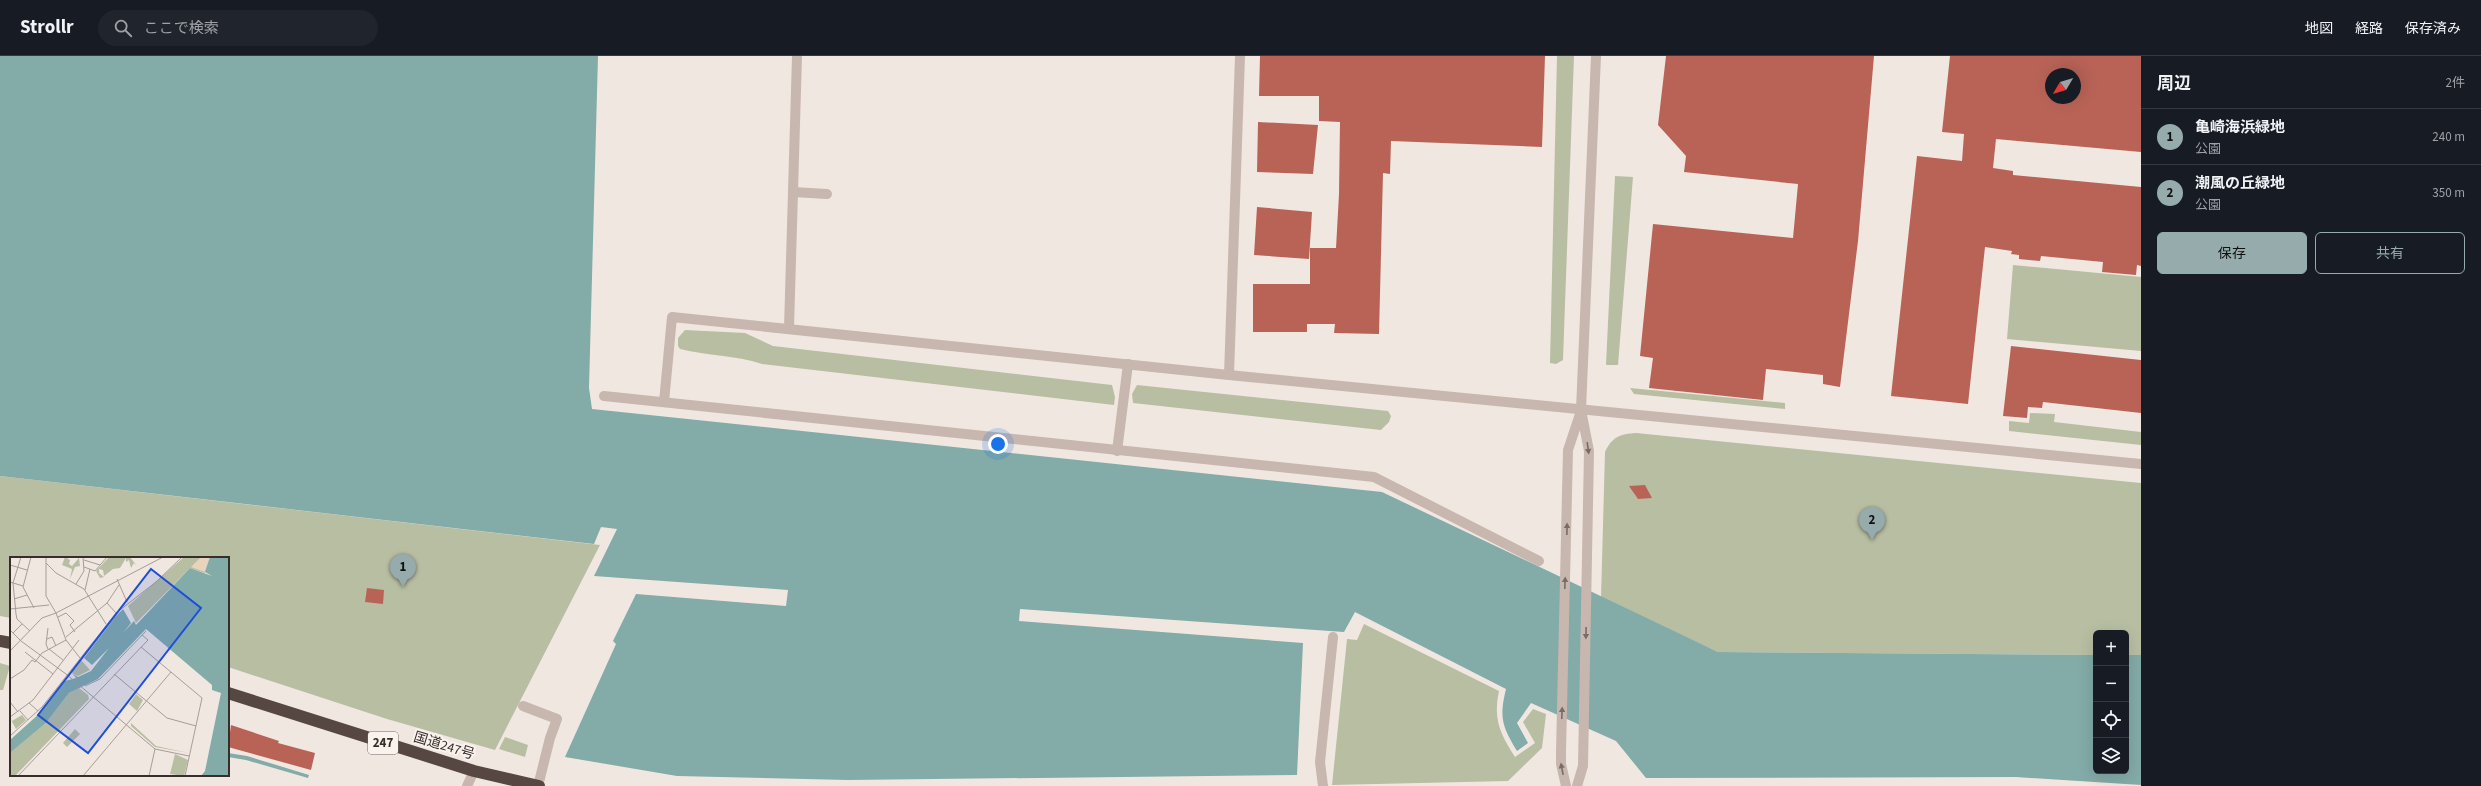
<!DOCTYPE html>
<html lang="ja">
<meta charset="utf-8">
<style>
body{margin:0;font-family:"Source Sans 3","Noto Sans JP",sans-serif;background:#20242c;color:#f1f3f6}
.controls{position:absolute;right:12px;bottom:12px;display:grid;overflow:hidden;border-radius:6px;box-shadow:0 4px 16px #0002}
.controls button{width:36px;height:36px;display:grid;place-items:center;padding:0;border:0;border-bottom:1px solid #363941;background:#171b24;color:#f1f3f6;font:20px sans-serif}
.compass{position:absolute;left:2045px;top:12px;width:36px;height:36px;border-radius:50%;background:#171b24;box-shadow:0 4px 16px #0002;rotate:232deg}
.you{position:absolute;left:998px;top:388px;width:14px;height:14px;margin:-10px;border:3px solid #fff;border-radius:50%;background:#1a73e8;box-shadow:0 0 0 6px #1a73e833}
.badge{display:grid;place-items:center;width:26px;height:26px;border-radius:50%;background:#95abac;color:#111;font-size:13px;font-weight:700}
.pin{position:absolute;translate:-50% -33px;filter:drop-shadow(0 1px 2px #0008)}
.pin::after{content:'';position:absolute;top:21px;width:14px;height:12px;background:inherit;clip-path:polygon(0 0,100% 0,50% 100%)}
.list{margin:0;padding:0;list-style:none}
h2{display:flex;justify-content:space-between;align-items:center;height:52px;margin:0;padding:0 16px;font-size:17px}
h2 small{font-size:13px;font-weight:400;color:#9ea1a6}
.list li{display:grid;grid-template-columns:26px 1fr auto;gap:12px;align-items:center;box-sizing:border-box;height:56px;padding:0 16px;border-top:1px solid #363941}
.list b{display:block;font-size:15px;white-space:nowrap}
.list p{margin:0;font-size:13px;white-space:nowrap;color:#9ea1a6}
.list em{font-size:13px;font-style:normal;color:#9ea1a6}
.actions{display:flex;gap:8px;padding:12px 16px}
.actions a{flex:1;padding:9px 0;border:1px solid #95abac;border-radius:6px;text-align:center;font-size:14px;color:#95abac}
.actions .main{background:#95abac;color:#111}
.icon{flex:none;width:22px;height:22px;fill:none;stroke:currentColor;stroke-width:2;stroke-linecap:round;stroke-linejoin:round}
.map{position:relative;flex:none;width:2141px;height:730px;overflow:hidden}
header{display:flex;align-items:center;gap:24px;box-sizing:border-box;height:56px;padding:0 20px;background:#171b24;border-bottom:1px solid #363941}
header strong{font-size:19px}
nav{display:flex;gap:22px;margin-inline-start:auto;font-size:14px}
.search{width:280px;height:36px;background:#20242c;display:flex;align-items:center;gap:10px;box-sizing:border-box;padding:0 14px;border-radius:22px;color:#9ea1a6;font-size:15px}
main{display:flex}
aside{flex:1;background:#171b24}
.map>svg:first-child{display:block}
.green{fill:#b8bea2}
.water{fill:#83aba8}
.building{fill:#b96357;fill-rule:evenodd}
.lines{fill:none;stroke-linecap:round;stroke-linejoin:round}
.minor{stroke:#c8b7ae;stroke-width:10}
.highway{stroke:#574743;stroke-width:12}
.oneway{fill:#786c66}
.labels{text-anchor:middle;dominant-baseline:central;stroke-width:4;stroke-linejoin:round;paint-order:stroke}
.shield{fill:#f9f2ed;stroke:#716965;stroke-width:1}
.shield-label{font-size:13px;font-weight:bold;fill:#372e2b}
.street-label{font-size:14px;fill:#372e2b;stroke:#f9f2ed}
.inset-road{fill:none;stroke:#a79d98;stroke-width:1}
.view{fill:#1d4ed8;fill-opacity:0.15;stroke:#1d4ed8;stroke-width:2}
.inset-edge{fill:none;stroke:#372e2b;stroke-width:2}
</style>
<header>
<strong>Strollr</strong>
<div class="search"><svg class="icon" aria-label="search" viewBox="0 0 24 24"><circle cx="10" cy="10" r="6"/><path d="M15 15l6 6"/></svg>ここで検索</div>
<nav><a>地図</a><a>経路</a><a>保存済み</a></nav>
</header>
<main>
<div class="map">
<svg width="2141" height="730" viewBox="0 0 2141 730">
<rect width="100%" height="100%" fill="#f1e7e1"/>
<g class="green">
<path d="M 1557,0 L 1574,0 L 1563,304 L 1556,308 L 1550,307 Z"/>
<path d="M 1615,120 L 1633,121 L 1618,309 L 1606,309 Z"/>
<path d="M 2013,209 L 2141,221 L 2141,295 L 2007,283 Z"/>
<path d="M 685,274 L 745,277 L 773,290 L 1112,329 L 1115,341 L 1114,349 L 762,308 C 735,299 708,300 680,293 L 678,290 L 678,282 Z"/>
<path d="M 1137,329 L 1388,355 L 1391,360 L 1389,366 L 1381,374 L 1133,347 L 1132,338 Z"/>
<path d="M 1630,332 L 1785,347 L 1785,353 L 1634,338 Z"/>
<path d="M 2030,357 L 2055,358 L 2054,366 L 2141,376 L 2141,389 L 2009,375 L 2009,365 L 2029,367 Z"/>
<path d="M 1636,377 L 2141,427 L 2141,599 L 2126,599 L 2126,577 L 2096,577 L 2096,599 L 1718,596 L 1601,542 L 1605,396 C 1612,381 1620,378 1636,377 Z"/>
<path d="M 0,420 L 600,489 L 495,694 L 387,663 L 228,611 L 228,502 L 11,502 L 11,562 L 0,560 Z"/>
<path d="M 1364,568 L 1499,635 C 1493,664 1500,677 1515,701 L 1535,687 L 1523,666 L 1533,653 L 1546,658 L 1542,692 L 1508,725 L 1332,729 L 1347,583 L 1357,584 Z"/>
<path d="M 0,607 L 10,610 L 3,634 L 0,634 Z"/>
<path d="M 505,681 L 528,689 L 525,701 L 499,693 Z"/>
</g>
<g class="water">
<path d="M 0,0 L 598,0 L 589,332 L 592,353 L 1382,436 L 1718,596 L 2096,599 L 2096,715 L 2126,715 L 2126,599 L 2141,599 L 2141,729 L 2016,721 L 1646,722 L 1616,685 L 1531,647 L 1517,667 L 1528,687 L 1517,695 C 1502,670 1499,662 1506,633 L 1355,556 L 1344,576 L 1020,553 L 1019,565 L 1303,587 L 1297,719 L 848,724 L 677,720 L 565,701 L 616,588 L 613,585 L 636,538 L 786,550 L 788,534 L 594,520 L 617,473 L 601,471 L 594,488 L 0,420 Z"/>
<path d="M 228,697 L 247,700 L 309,719 L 308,722 L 246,704 L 228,701 Z"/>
</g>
<g class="building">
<path d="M 1260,0 L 1545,0 L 1542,91 L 1391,85 L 1390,118 L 1383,117 L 1379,278 L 1334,277 L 1335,268 L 1307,268 L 1307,276 L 1253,276 L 1253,228 L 1310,228 L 1310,192 L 1336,192 L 1339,138 L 1340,66 L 1319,65 L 1319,40 L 1259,40 Z"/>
<path d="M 1666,0 L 1874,0 L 1858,185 L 1840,331 L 1823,328 L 1823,319 L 1766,313 L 1763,344 L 1649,332 L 1653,302 L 1640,300 L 1653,168 L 1793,182 L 1798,128 L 1684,116 L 1686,100 L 1658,69 Z"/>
<path d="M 1950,0 L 2141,0 L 2141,96 L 1996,83 L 1993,112 L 2013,115 L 2013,119 L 2141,131 L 2141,210 L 2137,209 L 2136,219 L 2102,216 L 2103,206 L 2041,200 L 2040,205 L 2019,203 L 2019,199 L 2011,198 L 2012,195 L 1985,191 L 1968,348 L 1891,340 L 1917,100 L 1962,105 L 1964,78 L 1942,76 ZM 2051,18 L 2075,18 L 2075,42 L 2051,42 Z"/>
<path d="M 1258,66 L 1318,69 L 1313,118 L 1257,116 Z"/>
<path d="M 1257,151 L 1312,156 L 1309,203 L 1254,199 Z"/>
<path d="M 2011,290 L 2141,304 L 2141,357 L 2043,346 L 2042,352 L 2028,351 L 2027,362 L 2003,360 Z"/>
<path d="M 1645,429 L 1652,442 L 1638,443 L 1629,430 Z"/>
<path d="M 367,532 L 384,534 L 383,548 L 365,546 Z"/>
<path d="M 231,669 L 279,685 L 278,687 L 315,697 L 311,714 L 228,691 Z"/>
</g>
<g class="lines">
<g class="minor">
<path d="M 793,136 L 827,138"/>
<path d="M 789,272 L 797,0"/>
<path d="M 1229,319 L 1240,0"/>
<path d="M 604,340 L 1374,421 L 1539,505"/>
<path d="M 664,346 L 672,261 L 1229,319 L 2141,408"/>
<path d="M 1117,395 L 1128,308"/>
<path d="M 523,650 L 557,663 L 550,682 L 538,730"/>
<path d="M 467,730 L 474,715"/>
<path d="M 1323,730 L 1320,706 L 1333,581"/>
<path d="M 1566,730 L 1561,708 L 1561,696 L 1568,394 L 1581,355"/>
<path d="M 1577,730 L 1583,710 L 1589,395 L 1581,354 L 1596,0"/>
</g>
<g class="highway">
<path d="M 0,585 L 11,587"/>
<path d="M 228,637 L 474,715 L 539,730"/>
</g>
</g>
<defs><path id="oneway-solid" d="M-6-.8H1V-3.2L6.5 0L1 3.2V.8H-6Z"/></defs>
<g class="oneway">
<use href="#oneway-solid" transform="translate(1588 392) rotate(82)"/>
<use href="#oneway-solid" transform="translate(1567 473) rotate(-89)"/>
<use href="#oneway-solid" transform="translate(1565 527) rotate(-88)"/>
<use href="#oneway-solid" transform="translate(1586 577) rotate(91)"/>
<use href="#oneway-solid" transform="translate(1562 657) rotate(-88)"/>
<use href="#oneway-solid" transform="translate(1562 713) rotate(-101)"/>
</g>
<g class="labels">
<rect class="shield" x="368" y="676" width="30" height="22" rx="3"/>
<g class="shield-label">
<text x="383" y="687">247</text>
</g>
<g class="street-label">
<text transform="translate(444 690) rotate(17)">国道247号</text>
</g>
</g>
<g transform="translate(10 501)">
<rect width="219" height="219" fill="#f1e7e1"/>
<path d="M 55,0 L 60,3 L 59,7 L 62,9 L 69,1 L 70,9 L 65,10 L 60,22 L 62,12 L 52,8 ZM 99,0 L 120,0 L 127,9 L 124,6 L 121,11 L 119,3 L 116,5 L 116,1 L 110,11 L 103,12 L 94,19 L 93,13 L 89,12 L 89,16 L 94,20 L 90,21 L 86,14 ZM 174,0 L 200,0 L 195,16 L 180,11 L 126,66 L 118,49 ZM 71,103 L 80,113 L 68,119 L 63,117 L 64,121 L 62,115 ZM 69,131 L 78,138 L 79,142 L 5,219 L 0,219 L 0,196 L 36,166 L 59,136 ZM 126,137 L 133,143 L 127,154 L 119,147 ZM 12,158 L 16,163 L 6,172 L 0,161 L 2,164 ZM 121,166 L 146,189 L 179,196 L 145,190 L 121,169 ZM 65,172 L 70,177 L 57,190 L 53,186 ZM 165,197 L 178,203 L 174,219 L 160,217 Z" fill="#b8bea2"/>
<path d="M 191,0 L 200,0 L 195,15 L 181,10 Z" fill="#e8d4bc"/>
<path d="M 200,0 L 219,0 L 219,219 L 191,219 L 195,214 L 211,136 L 202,133 L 202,128 L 136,72 L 88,122 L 59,136 L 36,166 L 0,196 L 0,183 L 30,156 L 55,124 L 66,121 L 63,117 L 68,120 L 81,114 L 99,91 L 82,108 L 74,101 L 106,59 L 113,52 L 121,66 L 113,76 L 124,64 L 126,68 L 180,11 L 202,19 L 195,15 Z" fill="#83aba8"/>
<path class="inset-road" d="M 11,0 L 3,26 L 6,57 L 7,62 L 20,74M 21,0 L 13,30 L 24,51M 74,3 L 90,8M 36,6 L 46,16 L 74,32 L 96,67M 0,8 L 17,13M 74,10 L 85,14 L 97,0M 107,22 L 117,45M 0,25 L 13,29M 66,27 L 74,14 L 73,0M 75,33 L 80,12M 4,42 L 17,38M 97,46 L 106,56M 0,52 L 39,48M 48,60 L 56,56 L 64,64 L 60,68 L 65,75M 38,71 L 36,87 L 38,92M 0,73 L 11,84M 3,76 L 12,67M 56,80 L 97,46 L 109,28M 37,82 L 42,80 L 46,89M 11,84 L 56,117 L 145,192 L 139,219M 131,90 L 192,141 L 175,219M 39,92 L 53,103M 0,94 L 32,61 L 46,56 L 36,39 L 36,0M 15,95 L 43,117M 70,101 L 56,83 L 46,56 L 153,0M 104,117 L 157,161 L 186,169M 0,122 L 14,113 L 22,103 L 25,105 L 32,96 L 56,83M 75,129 L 90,122 L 136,74M 0,145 L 8,155M 19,146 L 28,154M 10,154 L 18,163M 0,160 L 23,143 L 69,83M 0,179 L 32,150 L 106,56 L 146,25 L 172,0M 145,192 L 179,199M 8,219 L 138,83 L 132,78M 73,219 L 161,115"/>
<path class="view" d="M 141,12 L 191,51 L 78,196 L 28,158 Z"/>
<rect width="219" height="219" class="inset-edge"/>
</g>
</svg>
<div class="controls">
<button>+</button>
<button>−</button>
<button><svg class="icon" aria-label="locate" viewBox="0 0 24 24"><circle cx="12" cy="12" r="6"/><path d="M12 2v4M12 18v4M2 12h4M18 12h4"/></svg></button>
<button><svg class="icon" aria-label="layers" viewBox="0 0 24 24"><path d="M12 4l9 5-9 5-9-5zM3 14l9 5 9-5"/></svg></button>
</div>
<svg class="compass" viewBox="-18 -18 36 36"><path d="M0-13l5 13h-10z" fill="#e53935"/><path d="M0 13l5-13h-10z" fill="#9ea1a6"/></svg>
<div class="you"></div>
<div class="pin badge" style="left:403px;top:531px">1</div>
<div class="pin badge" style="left:1872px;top:484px">2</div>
</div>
<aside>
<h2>周辺<small>2件</small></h2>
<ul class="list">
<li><span class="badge">1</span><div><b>亀崎海浜緑地</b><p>公園</p></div><em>240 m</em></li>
<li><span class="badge">2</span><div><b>潮風の丘緑地</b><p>公園</p></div><em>350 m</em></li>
</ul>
<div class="actions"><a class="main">保存</a><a>共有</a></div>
</aside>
</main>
